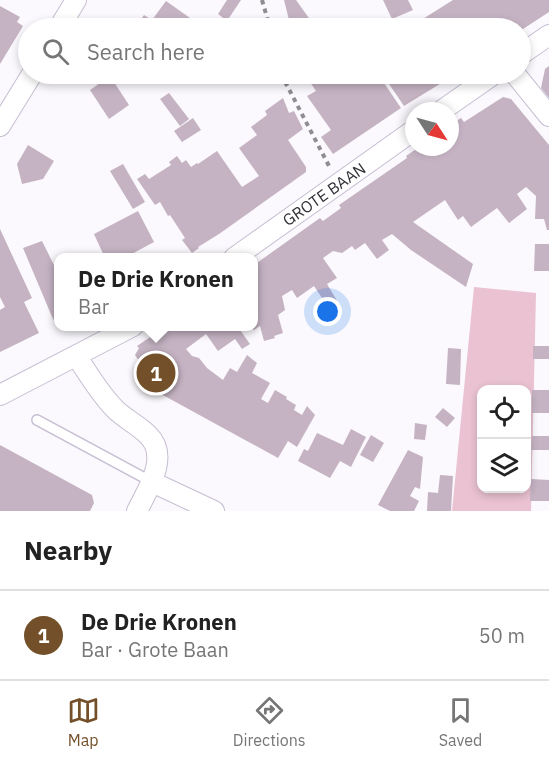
<!DOCTYPE html>
<meta charset="utf-8">
<style>
body{margin:0;font-family:"IBM Plex Sans",sans-serif;background:#f2f2f2;color:#222}
.controls{position:absolute;right:18px;bottom:18px;display:grid;overflow:hidden;border-radius:12px;box-shadow:0 3px 9px #0003}
.controls button{width:54px;height:54px;display:grid;place-items:center;padding:0;border:0;border-bottom:2px solid #e0e0e0;background:#fff;color:#222;font:30px sans-serif}
.compass{position:absolute;left:405px;top:102px;width:54px;height:54px;border-radius:50%;background:#fff;box-shadow:0 3px 9px #0003;rotate:126deg}
.you{position:absolute;left:328px;top:312px;width:21px;height:21px;margin:-15px;border:4px solid #fff;border-radius:50%;background:#1a73e8;box-shadow:0 0 0 9px #1a73e833}
.badge{display:grid;place-items:center;width:39px;height:39px;border-radius:50%;background:#735029;color:#fff;font-size:20px;font-weight:700}
.pin{position:absolute;translate:-50% -50%;border:3px solid #fff;box-shadow:0 2px 6px #0006}
.popup{position:absolute;left:54px;top:253px;width:204px;height:78px;box-sizing:border-box;display:grid;place-content:center;border-radius:12px;background:#fff;filter:drop-shadow(0 2px 4px #0005);font-size:20px;white-space:nowrap;color:#767676}
.popup b{font-size:22px;color:#222}
.popup::after{content:'';position:absolute;left:50%;top:100%;margin-left:-12px;border:12px solid transparent;border-top-color:#fff}
.list{margin:0;padding:0;list-style:none}
h2{display:flex;justify-content:space-between;align-items:center;height:78px;margin:0;padding:0 24px;font-size:26px}
h2 small{font-size:20px;font-weight:400;color:#767676}
.list li{display:grid;grid-template-columns:39px 1fr auto;gap:18px;align-items:center;box-sizing:border-box;height:90px;padding:0 24px;border-top:2px solid #e0e0e0}
.list b{display:block;font-size:22px;white-space:nowrap}
.list p{margin:0;font-size:20px;white-space:nowrap;color:#767676}
.list em{font-size:20px;font-style:normal;color:#767676}
.icon{flex:none;width:33px;height:33px;fill:none;stroke:currentColor;stroke-width:2;stroke-linecap:round;stroke-linejoin:round}
.map{position:relative;flex:none;width:549px;height:511px;overflow:hidden}
.search{position:absolute;background:#fff;box-shadow:0 3px 9px #0003;left:18px;right:18px;top:18px;height:66px;display:flex;align-items:center;gap:15px;box-sizing:border-box;padding:0 21px;border-radius:33px;color:#767676;font-size:22px}
.sheet{height:168px;background:#fff}
nav{display:flex;justify-content:space-around;align-items:center;box-sizing:border-box;height:84px;border-top:2px solid #e0e0e0;background:#fff;font-size:16px;color:#767676}
nav a{display:grid;justify-items:center;gap:3px}
nav .on{color:#735029}
.map>svg:first-child{display:block}
.green{fill:#eac2d2;fill-rule:evenodd}
.building{fill:#c5b3c3}
.lines{fill:none;stroke-linecap:round;stroke-linejoin:round}
.service-casing{stroke:#c6bed2;stroke-width:12}
.minor-casing{stroke:#c6bed2;stroke-width:22}
.path{stroke:#8f8c92;stroke-width:4;stroke-dasharray:4.5 4.5;stroke-linecap:butt}
.service{stroke:#fff;stroke-width:9}
.minor{stroke:#fff;stroke-width:20}
.labels{text-anchor:middle;dominant-baseline:central;stroke-width:5;stroke-linejoin:round;paint-order:stroke}
.street-label{font-size:16px;fill:#332f37;stroke:#fff}
</style>
<div class="map">
<svg width="549" height="511" viewBox="0 0 549 511">
<rect width="100%" height="100%" fill="#fbf9fd"/>
<path class="green" d="M 474,287 L 536,293 L 531,511 L 452,511 ZM 482,390 L 526,390 L 526,488 L 482,488 Z"/>
<g class="building">
<path d="M 227,0 L 241,0 L 227,21 L 218,14 Z"/>
<path d="M 284,0 L 296,0 L 316,28 L 291,28 Z"/>
<path d="M 383,0 L 408,0 L 413,10 L 392,19 Z"/>
<path d="M 453,0 L 549,0 L 549,12 L 520,31 L 520,28 L 423,28 L 418,22 Z"/>
<path d="M 166,1 L 200,25 L 198,28 L 135,28 L 144,15 L 152,20 Z"/>
<path d="M 0,6 L 20,17 L 17,22 L 23,26 L 0,64 Z"/>
<path d="M 549,66 L 549,98 L 541,88 L 545,69 Z"/>
<path d="M 300,74 L 456,74 L 404,106 L 385,78 L 382,80 L 401,108 L 333,154 L 321,137 L 331,130 L 307,96 L 316,91 L 306,76 Z"/>
<path d="M 110,76 L 129,105 L 109,119 L 90,90 Z"/>
<path d="M 169,93 L 189,119 L 180,126 L 160,99 Z"/>
<path d="M 503,97 L 511,99 L 549,145 L 549,230 L 547,230 L 544,219 L 535,219 L 536,196 L 526,187 L 517,194 L 527,209 L 509,223 L 497,208 L 471,227 L 463,216 L 458,220 L 445,200 L 413,222 L 473,264 L 466,287 L 411,250 L 392,234 L 382,240 L 389,250 L 377,259 L 365,243 L 355,250 L 352,246 L 342,253 L 333,251 L 323,258 L 337,278 L 327,284 L 339,304 L 330,310 L 314,286 L 297,298 L 292,290 L 282,296 L 285,310 L 278,315 L 283,333 L 274,336 L 275,338 L 264,341 L 260,326 L 254,330 L 251,327 L 254,327 L 254,265 L 320,218 L 323,221 L 341,208 L 339,205 L 407,158 L 406,156 L 419,147 L 423,151 L 427,147 L 450,147 L 450,125 L 461,118 L 464,122 Z"/>
<path d="M 283,98 L 289,113 L 294,111 L 303,129 L 288,140 L 306,167 L 306,172 L 219,234 L 198,247 L 199,248 L 192,253 L 182,240 L 185,238 L 170,215 L 168,216 L 160,202 L 155,205 L 137,179 L 145,174 L 149,179 L 171,165 L 169,162 L 177,156 L 182,163 L 186,160 L 191,167 L 197,163 L 198,164 L 217,151 L 242,187 L 259,176 L 239,148 L 257,135 L 251,127 L 267,115 L 265,111 Z"/>
<path d="M 193,118 L 201,130 L 182,142 L 174,131 Z"/>
<path d="M 28,145 L 54,161 L 43,179 L 22,184 L 17,164 Z"/>
<path d="M 123,164 L 145,202 L 133,209 L 110,171 Z"/>
<path d="M 138,211 L 154,242 L 128,256 L 129,258 L 105,258 L 94,234 Z"/>
<path d="M 0,229 L 32,298 L 24,302 L 39,333 L 0,352 L 0,310 L 5,307 L 0,297 Z"/>
<path d="M 42,241 L 58,273 L 57,322 L 53,319 L 23,248 Z"/>
<path d="M 535,244 L 549,244 L 549,271 L 534,271 Z"/>
<path d="M 165,327 L 238,327 L 250,344 L 242,349 L 235,339 L 218,351 L 206,334 L 186,349 L 192,356 L 199,358 L 207,368 L 223,380 L 230,368 L 237,372 L 247,355 L 257,363 L 252,373 L 270,383 L 261,399 L 268,403 L 275,390 L 287,397 L 286,399 L 296,405 L 294,410 L 302,415 L 307,406 L 315,415 L 297,447 L 288,441 L 278,458 L 161,394 L 135,355 L 139,348 L 137,346 Z"/>
<rect x="533" y="346" width="16" height="13"/>
<path d="M 448,348 L 461,349 L 460,385 L 446,384 Z"/>
<rect x="532" y="390" width="17" height="23"/>
<path d="M 443,408 L 455,418 L 447,427 L 435,417 Z"/>
<path d="M 415,423 L 427,425 L 425,440 L 414,439 Z"/>
<path d="M 351,429 L 366,437 L 351,467 L 340,461 L 330,478 L 298,461 L 304,449 L 308,451 L 317,433 L 343,445 Z"/>
<path d="M 371,435 L 384,443 L 373,462 L 360,455 Z"/>
<path d="M 532,436 L 549,436 L 549,450 L 531,450 Z"/>
<path d="M 0,445 L 92,495 L 94,503 L 90,511 L 0,511 Z"/>
<path d="M 408,450 L 423,457 L 420,489 L 415,487 L 410,496 L 419,501 L 414,511 L 390,511 L 378,505 Z"/>
<path d="M 440,475 L 453,476 L 451,511 L 427,511 L 428,492 L 438,493 Z"/>
<path d="M 531,479 L 549,480 L 549,501 L 530,501 Z"/>
</g>
<g class="lines">
<g class="service-casing">
<path id="service" d="M 37,420 L 152,482"/>
</g>
<g class="minor-casing">
<g id="minor">
<path d="M 59,28 L 76,0"/>
<path d="M 520,55 L 549,35"/>
<path d="M 515,74 L 549,116"/>
<path d="M 441,111 L 494,74"/>
<path d="M 0,126 L 32,74"/>
<path d="M 234,258 L 414,130"/>
<path d="M 77,357 C 89,375 100,394 115,409 C 125,419 138,425 148,435 C 170,456 148,489 137,511"/>
<path d="M 0,395 L 133,326"/>
<path d="M 152,482 L 214,511"/>
</g>
</g>
<g class="path">
<path d="M 262,0 L 270,28"/>
<path d="M 281,74 L 329,166"/>
</g>
<use href="#service" class="service"/>
<use href="#minor" class="minor"/>
</g>
<g class="labels">
<g class="street-label">
<text transform="translate(324 194) rotate(-35)">GROTE BAAN</text>
</g>
</g>
</svg>
<div class="controls">
<button><svg class="icon" aria-label="locate" viewBox="0 0 24 24"><circle cx="12" cy="12" r="6"/><path d="M12 2v4M12 18v4M2 12h4M18 12h4"/></svg></button>
<button><svg class="icon" aria-label="layers" viewBox="0 0 24 24"><path d="M12 4l9 5-9 5-9-5zM3 14l9 5 9-5"/></svg></button>
</div>
<svg class="compass" viewBox="-18 -18 36 36"><path d="M0-13l5 13h-10z" fill="#e53935"/><path d="M0 13l5-13h-10z" fill="#767676"/></svg>
<div class="you"></div>
<div class="pin badge" style="left:156px;top:373px">1</div>
<div class="popup"><b>De Drie Kronen</b>Bar</div>
<div class="search"><svg class="icon" aria-label="search" viewBox="0 0 24 24"><circle cx="10" cy="10" r="6"/><path d="M15 15l6 6"/></svg>Search here</div>
</div>
<section class="sheet">
<h2>Nearby<small></small></h2>
<ul class="list">
<li><span class="badge">1</span><div><b>De Drie Kronen</b><p>Bar · Grote Baan</p></div><em>50 m</em></li>
</ul>
</section>
<nav>
<a class="on"><svg class="icon" aria-label="map" viewBox="0 0 24 24"><path d="M3 6l6-2 6 2 6-2v14l-6 2-6-2-6 2zM9 4v14M15 6v14"/></svg>Map</a>
<a><svg class="icon" aria-label="directions" viewBox="0 0 24 24"><path d="M12 3l9 9-9 9-9-9zM9 14v-3h6M13 9l2 2-2 2"/></svg>Directions</a>
<a><svg class="icon" aria-label="saved" viewBox="0 0 24 24"><path d="M7 4h10v16l-5-4-5 4z"/></svg>Saved</a>
</nav>
